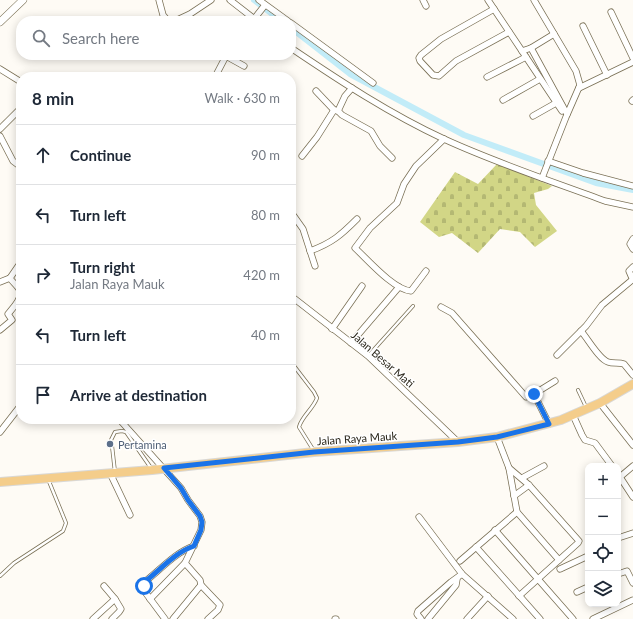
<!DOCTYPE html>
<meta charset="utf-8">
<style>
body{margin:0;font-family:Lato,sans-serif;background:#f6f6f7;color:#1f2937}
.controls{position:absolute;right:12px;bottom:12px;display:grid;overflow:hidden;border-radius:8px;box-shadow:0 2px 10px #0003}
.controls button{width:36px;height:36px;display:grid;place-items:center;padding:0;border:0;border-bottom:1px solid #e0e1e3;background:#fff;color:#1f2937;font:20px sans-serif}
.stop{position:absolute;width:12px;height:12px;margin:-9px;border:3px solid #1a73e8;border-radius:50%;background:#fff}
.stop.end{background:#1a73e8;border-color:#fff;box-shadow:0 1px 4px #0008}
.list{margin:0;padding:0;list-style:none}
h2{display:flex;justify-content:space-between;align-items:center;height:52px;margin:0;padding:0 16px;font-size:17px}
h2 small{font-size:13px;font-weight:400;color:#747a83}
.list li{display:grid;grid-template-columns:26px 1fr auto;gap:12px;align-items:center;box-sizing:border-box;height:60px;padding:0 16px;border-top:1px solid #e0e1e3}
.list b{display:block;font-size:15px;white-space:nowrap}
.list p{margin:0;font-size:13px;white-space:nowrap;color:#747a83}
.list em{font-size:13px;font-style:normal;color:#747a83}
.icon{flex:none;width:22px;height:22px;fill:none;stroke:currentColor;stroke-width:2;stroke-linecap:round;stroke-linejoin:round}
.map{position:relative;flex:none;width:633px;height:619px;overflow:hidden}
.search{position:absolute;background:#fff;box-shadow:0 2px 10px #0003;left:16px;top:16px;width:280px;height:44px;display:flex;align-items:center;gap:10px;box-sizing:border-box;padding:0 14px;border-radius:16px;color:#747a83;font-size:15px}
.panel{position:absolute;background:#fff;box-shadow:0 2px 10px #0003;left:16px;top:72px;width:280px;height:352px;border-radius:16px}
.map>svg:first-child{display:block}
.cemetery{fill:url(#cemetery-stones)}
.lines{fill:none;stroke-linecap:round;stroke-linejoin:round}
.canal{stroke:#c2ecf8;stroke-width:6}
.service-casing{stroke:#7a7055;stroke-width:4}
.minor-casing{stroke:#7a7055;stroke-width:7}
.tertiary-casing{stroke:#7a7055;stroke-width:8}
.primary-casing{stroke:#d9d8d6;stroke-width:10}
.service{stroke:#fff;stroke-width:2.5}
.minor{stroke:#fff;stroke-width:5.5}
.tertiary{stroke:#fff;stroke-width:7}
.primary{stroke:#f4cd8b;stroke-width:8}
.route{stroke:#1a73e8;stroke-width:5}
.service-dot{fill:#5c6f8a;stroke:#fff;stroke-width:1.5}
.labels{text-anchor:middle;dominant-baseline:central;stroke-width:3;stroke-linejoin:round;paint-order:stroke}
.street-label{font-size:11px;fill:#2a261a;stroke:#fff}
.service-label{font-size:11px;fill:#4e5e75;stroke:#fff;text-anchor:start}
</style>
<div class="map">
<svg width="633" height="619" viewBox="0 0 633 619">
<defs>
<pattern id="cemetery-stones" width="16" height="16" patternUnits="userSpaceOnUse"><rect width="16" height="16" fill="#d2d686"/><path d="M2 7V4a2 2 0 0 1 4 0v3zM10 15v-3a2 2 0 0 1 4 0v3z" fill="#b4b873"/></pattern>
</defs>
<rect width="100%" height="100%" fill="#fefbf5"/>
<path class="cemetery" d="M 497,164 L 552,186 L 548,189 L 534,193 L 536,205 L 557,231 L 535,247 L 520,232 L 500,229 L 478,253 L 452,233 L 439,237 L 420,222 L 455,172 L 478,184 Z"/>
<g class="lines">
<g class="canal">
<path d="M 254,0 L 281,21"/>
<path d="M 291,28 L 350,74 L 464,135 L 596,183 L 633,190"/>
</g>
<g class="service-casing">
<g id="service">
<path d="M 368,356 L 413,306"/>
<path d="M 291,362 L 314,392 L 317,398 C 313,409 302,416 299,427 L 314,451"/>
<path d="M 578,390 L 586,407"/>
<path d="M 111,440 L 115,432 L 122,431 L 126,432 L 151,468"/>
<path d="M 112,446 L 115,472"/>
<path d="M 0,576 L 14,563 L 63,531 L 66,523 L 48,479"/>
</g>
</g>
<g class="minor-casing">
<g id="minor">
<path d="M 159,0 L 163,15 L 168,21"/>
<path d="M 230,0 L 257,21"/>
<path d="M 259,0 L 288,21"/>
<path d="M 423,0 L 426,6"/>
<path d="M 488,0 L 522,51 L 531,48 L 567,114"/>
<path d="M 534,0 L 576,71 L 580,85 L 566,117 L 542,178"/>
<path d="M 494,9 L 441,39 L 421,55 L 419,58 L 420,61 L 433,75 L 439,76 L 456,61 L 509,32"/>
<path d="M 611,12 L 633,58"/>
<path d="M 254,19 L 265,5"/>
<path d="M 175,21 L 190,14 L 211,0"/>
<path d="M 291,23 L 373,83"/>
<path d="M 583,26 L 607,75"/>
<path d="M 291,48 C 340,81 390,114 444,139 C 496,163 551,181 605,201 L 633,207"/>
<path d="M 531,48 L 554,34"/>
<path d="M 522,51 L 562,111"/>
<path d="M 226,56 L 244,66"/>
<path d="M 0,69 L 21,82"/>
<path d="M 215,77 L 226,56 L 224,55"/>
<path d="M 487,77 L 526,57"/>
<path d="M 579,88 L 633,62"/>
<path d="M 316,91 L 334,110"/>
<path d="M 503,100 L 540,79"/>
<path d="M 632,101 L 633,100"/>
<path d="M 338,111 L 342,115 L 371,131 L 380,146 L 392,158"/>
<path d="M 533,116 L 556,103"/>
<path d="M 0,129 L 21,108"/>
<path d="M 0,136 L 13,161 L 21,167"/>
<path d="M 302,156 L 317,137 L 334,110 L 338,111 L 345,96 L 352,88"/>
<path d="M 548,161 L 583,173 L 633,186"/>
<path d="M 291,212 L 303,229 L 315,266"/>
<path d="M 633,239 L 630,244 L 633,249"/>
<path d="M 310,251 C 332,243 341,235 357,219"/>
<path d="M 426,271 L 411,291 C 394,290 368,260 355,248 L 370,228 L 397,203 L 404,184 L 416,166 L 444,139"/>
<path d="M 0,282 L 10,278"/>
<path d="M 291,296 L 368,356 L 458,442"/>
<path d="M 441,307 L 452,313 L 526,397 L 534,394 L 555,381"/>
<path d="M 332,329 L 362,286"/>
<path d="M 0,330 L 12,320 L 8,314 C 12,309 23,298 20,291 C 18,286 12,282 10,278 L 21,262"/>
<path d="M 581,331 C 588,339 599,359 608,362 C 613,364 619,362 624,364 L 633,375"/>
<path d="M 351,343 L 399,287"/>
<path d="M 557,355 L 586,326 L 602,305 L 632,280 L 632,278 L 629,271 L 633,267"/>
<path d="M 534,394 L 549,424"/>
<path d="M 600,403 L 633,445"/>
<path d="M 573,415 L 582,435 L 585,440 L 595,443 L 612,466"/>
<path d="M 119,419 L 181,488 L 188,500 L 200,516 L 202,522 L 201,530 L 185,563 L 150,599"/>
<path d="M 0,432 L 21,405"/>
<path d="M 497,437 L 509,468 L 517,512 L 559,560"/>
<path d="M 509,468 L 529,485 L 579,541 L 578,543 L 519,596"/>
<path d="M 110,473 L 130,515"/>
<path d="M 618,474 L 633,497"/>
<path d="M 620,477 L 633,466"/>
<path d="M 522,478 L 544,466"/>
<path d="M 514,496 L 529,485"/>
<path d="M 419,517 L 462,574 L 513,619"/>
<path d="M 495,530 L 573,619"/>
<path d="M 618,538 L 633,533"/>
<path d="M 476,547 L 540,619"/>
<path d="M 460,561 L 517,512"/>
<path d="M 185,563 L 200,580 L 201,585 L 220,605 L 218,610 L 208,619"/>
<path d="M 560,569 L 588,556"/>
<path d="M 618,574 L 627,571 L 633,583"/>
<path d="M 104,586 L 115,599 L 121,609 L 119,612 L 112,619"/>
<path d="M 577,592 L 588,587"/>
<path d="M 93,619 L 115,599"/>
<path d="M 165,619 L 145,592 L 144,585 L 147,580 C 162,568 176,552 194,546"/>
<path d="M 173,619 L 201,585"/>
<path d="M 335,619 L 336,619"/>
<path d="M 421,619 L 417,614 L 418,611 L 451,582 L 462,574"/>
<path d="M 428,619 L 456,585 L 457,579"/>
<path d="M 467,619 L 488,596"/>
<path d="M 593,619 L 633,600"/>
</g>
</g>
<g class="tertiary-casing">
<path id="tertiary" d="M 0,22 L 23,0"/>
</g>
<g class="primary-casing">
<path id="primary" d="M 0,482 L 152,470 L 314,452 L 458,442 L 497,437 L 561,420 L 600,403 L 633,384"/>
</g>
<use href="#service" class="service"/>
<use href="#minor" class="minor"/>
<use href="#tertiary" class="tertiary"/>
<use href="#primary" class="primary"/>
</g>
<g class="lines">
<path class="route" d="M 144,586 L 147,580 C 162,568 176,552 194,546 L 201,530 L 202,522 L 200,516 L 188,500 L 181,488 L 164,468 L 314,452 L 458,442 L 497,437 L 549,424 L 534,394"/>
</g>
<circle class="service-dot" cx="110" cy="444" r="4"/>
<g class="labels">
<g class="street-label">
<text transform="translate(383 359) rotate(41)">Jalan Besar Mati</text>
<text transform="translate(357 438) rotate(-4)">Jalan Raya Mauk</text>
</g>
<g class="service-label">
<text x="118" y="444">Pertamina</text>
</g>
</g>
</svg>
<div class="controls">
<button>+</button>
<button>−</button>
<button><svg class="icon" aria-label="locate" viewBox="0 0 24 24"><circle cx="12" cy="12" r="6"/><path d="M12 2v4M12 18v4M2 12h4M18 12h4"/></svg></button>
<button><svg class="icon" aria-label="layers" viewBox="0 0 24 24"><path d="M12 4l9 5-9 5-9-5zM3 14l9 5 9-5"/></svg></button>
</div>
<div class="stop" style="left:144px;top:586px"></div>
<div class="stop end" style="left:534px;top:394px"></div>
<div class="search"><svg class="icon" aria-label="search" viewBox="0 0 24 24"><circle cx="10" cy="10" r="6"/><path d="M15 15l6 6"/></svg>Search here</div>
<section class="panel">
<h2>8 min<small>Walk · 630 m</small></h2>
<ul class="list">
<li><svg class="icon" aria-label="ahead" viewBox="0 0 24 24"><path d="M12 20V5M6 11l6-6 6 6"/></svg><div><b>Continue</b></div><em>90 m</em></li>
<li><svg class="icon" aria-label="left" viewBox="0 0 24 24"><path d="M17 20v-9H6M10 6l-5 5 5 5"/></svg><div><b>Turn left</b></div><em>80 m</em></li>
<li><svg class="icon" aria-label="right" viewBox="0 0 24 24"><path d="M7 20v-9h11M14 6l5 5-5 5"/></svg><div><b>Turn right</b><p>Jalan Raya Mauk</p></div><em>420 m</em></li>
<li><svg class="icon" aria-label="left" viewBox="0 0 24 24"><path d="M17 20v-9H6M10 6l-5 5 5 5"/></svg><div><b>Turn left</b></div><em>40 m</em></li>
<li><svg class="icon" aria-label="arrive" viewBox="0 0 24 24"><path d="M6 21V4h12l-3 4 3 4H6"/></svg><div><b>Arrive at destination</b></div></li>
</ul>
</section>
</div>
